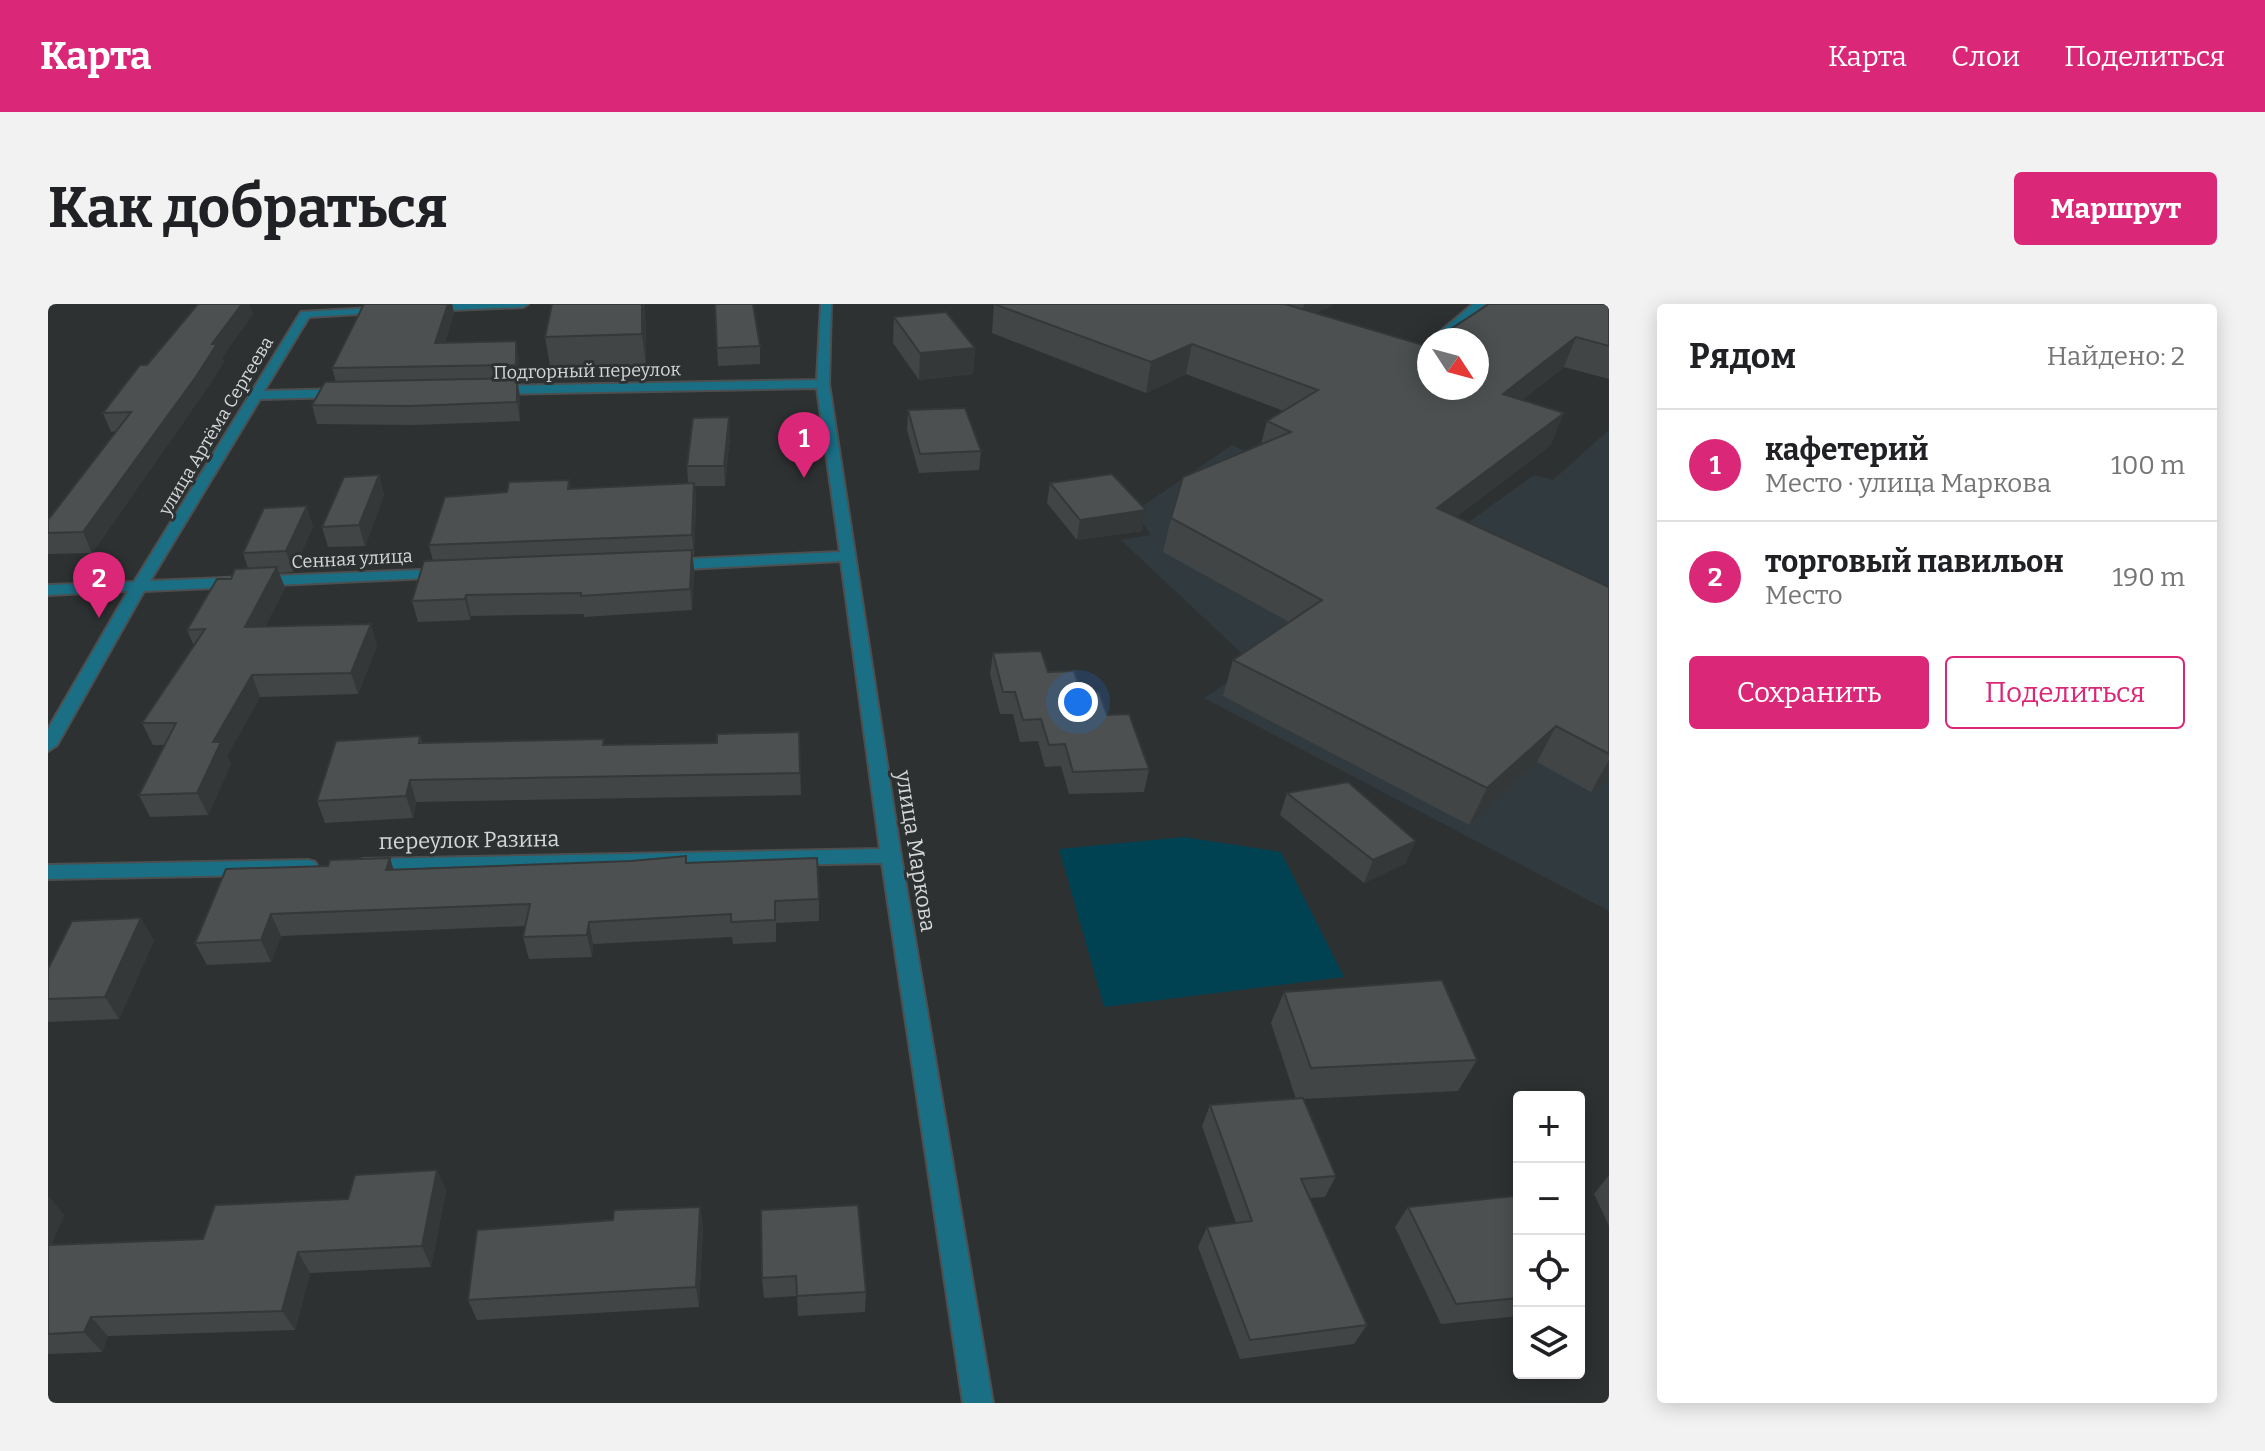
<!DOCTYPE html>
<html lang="ru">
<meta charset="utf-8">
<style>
body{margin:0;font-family:Bitter,serif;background:#f2f2f2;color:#202124}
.controls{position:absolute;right:24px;bottom:24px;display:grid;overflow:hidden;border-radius:8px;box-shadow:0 4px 20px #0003}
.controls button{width:72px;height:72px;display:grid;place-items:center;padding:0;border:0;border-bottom:2px solid #e0e0e0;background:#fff;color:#202124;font:40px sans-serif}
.compass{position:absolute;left:1369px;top:24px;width:72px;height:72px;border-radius:50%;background:#fff;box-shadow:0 4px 20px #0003;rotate:126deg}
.you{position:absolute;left:1030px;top:398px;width:28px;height:28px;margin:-20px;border:6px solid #fff;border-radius:50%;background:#1a73e8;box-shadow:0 0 0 12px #1a73e833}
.badge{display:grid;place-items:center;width:52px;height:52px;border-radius:50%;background:#db2777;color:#fff;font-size:26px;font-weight:700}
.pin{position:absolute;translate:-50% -66px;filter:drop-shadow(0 2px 4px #0008)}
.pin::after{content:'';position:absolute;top:42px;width:28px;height:24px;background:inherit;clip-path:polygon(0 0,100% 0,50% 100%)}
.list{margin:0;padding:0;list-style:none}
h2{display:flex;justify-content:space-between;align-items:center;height:104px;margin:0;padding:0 32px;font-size:34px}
h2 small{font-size:26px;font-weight:400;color:#757577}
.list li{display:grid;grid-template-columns:52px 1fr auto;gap:24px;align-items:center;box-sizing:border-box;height:112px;padding:0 32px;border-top:2px solid #e0e0e0}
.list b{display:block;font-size:30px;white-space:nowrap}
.list p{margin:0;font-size:26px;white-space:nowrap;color:#757577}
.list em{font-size:26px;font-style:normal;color:#757577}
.actions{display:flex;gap:16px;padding:24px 32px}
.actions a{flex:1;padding:18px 0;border:2px solid #db2777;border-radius:8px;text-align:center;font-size:28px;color:#db2777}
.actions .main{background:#db2777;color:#fff}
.icon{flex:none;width:44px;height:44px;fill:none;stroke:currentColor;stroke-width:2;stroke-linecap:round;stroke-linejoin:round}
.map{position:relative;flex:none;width:1561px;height:1099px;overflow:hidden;border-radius:8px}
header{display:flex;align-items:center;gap:48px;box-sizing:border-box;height:112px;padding:0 40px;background:#db2777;color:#fff}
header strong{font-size:38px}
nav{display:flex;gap:44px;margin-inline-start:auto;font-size:28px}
.intro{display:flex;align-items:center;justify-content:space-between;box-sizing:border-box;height:192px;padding:0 48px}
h1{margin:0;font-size:56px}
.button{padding:20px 36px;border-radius:8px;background:#db2777;color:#fff;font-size:28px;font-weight:700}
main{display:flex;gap:48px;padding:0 48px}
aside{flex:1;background:#fff;border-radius:8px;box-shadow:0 4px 20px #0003}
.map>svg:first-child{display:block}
.built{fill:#313b3f}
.green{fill:#004252}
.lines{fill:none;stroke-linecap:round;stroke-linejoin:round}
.minor-casing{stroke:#4c4f50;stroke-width:4}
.minor{fill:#1a6f85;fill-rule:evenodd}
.wall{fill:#414546}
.shaded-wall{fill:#353839}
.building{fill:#4c5051;stroke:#353839;stroke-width:2}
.labels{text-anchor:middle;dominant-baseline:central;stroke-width:6;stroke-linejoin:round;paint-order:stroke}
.far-street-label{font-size:18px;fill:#d4d6d7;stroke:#2e3132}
.street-label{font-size:22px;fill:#d4d6d7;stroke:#2e3132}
</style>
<header>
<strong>Карта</strong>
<nav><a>Карта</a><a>Слои</a><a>Поделиться</a></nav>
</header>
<div class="intro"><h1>Как добраться</h1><a class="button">Маршрут</a></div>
<main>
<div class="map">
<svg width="1561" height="1099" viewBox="0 0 1561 1099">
<rect width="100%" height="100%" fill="#2e3132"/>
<g class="built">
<path d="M 1561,126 L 1561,311 L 1401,232 L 1486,171 L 1505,176 Z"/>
<path d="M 1184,141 L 1561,317 L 1561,607 L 1156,394 L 1206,361 L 1073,236 L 1103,231 L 1086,208 Z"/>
</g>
<path class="green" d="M 1136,533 L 1233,548 L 1296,673 L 1056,703 L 1011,545 Z"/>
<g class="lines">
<g class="minor-casing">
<g id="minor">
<path d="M 480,0 L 475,3 L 379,7 L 374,4 L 396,0 Z"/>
<path d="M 773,0 L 783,0 L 781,80 L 853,552 L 945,1099 L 915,1099 L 834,559 L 316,569 L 309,567 L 306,562 L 309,557 L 316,555 L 832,545 L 793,257 L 617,266 L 609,261 L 617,256 L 792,248 L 769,84 L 444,90 L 438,86 L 444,82 L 769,76 Z"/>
<path d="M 1425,0 L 1437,0 L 1393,36 L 1381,37 Z"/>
<path d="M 339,3 L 343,4 L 343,8 L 261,13 L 216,87 L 296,85 L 302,89 L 296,93 L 212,95 L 102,277 L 397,265 L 402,267 L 402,273 L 96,287 L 9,441 L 0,447 L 0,425 L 80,287 L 0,291 L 0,281 L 86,278 L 253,8 Z"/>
<path d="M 260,556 L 267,558 L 270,563 L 267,568 L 260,570 L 0,575 L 0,561 Z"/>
</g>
</g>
<use href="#minor" class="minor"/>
</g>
<g class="wall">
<path d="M 150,0 L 201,0 L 205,10 L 174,53 L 176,58 L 153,93 L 44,249 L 0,250 L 0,215 L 68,127 L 63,128 L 55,109 L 99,61 Z"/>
<path d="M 316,0 L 404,0 L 406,9 L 397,38 L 471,55 L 471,79 L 469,79 L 472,93 L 472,117 L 366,121 L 269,120 L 264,101 L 288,78 L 284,64 Z"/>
<path d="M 597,0 L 598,64 L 503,68 L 497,33 Z"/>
<path d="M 667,0 L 712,42 L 712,60 L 670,62 Z"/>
<path d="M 946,0 L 1284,0 L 1284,2 L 1268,9 L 1378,42 L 1561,0 L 1561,75 L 1516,63 L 1474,96 L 1503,141 L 1408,213 L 1561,283 L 1561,475 L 1543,488 L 1489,458 L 1421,521 L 1175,392 L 1185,356 L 1241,318 L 1115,248 L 1123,214 L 1213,140 L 1219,117 L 1236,107 L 1138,70 L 1098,89 L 944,29 Z"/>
<path d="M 846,13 L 927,44 L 925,70 L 871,76 L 845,39 Z"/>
<path d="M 860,106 L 933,147 L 931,166 L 871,169 L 859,126 Z"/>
<path d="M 682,132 L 677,182 L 647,182 L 648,199 L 646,251 L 644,251 L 646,266 L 644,306 L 536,313 L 536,310 L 423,312 L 422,316 L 370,318 L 364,297 L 385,257 L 381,241 L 459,188 L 521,176 L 522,185 L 640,179 L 639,162 Z"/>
<path d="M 331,171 L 336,191 L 317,242 L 280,243 L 274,223 Z"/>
<path d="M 1002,179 L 1098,206 L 1094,227 L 1029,236 L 999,199 Z"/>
<path d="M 265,222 L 245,268 L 231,269 L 237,284 L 217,322 L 329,341 L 310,390 L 212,393 L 179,452 L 183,460 L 160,511 L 102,513 L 91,491 L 117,441 L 105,441 L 94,419 L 146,342 L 139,326 L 183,275 L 200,264 L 195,249 Z"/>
<path d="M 945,349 L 1000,368 L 1033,389 L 1059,411 L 1101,465 L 1096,488 L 1021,490 L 1013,462 L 997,463 L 990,437 L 972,438 L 965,410 L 952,410 L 942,370 Z"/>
<path d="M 751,428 L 753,491 L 368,498 L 365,514 L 277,519 L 269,497 L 372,432 L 374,439 L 557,441 L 669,439 Z"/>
<path d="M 1239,489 L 1358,559 L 1316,579 L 1232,511 Z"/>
<path d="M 638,552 L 639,559 L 771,595 L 771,617 L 728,619 L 728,638 L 685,640 L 684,633 L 545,640 L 544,653 L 481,655 L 475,633 L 477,622 L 233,632 L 223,658 L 159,661 L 147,639 L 280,562 L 342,554 L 345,565 L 583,557 Z"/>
<path d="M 106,636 L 71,715 L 0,718 L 0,665 Z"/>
<path d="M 1236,688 L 1429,756 L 1410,787 L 1255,795 L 1288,872 L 1277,893 L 1262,894 L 1319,1021 L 1306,1040 L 1192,1055 L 1150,943 L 1159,923 L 1188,919 L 1154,822 L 1162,801 L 1248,795 L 1223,719 Z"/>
<path d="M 389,866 L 398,887 L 383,963 L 262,969 L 247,1026 L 60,1032 L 54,1048 L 0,1050 L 0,892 L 16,911 L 3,941 L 155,935 L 300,895 Z"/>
<path d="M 1561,871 L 1561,922 L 1546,890 Z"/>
<path d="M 1471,900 L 1471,1012 L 1393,1020 L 1347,923 L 1360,903 Z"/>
<path d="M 652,903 L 655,924 L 651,1003 L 429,1016 L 420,996 Z"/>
<path d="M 713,906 L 818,988 L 817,1008 L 750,1012 L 749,992 L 716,994 L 714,974 Z"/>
</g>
<g class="shaded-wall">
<path d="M 194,0 L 201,0 L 205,10 L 174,53 L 176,58 L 153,93 L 44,249 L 35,228 L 164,40 Z"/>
<path d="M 400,0 L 404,0 L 406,9 L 391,57 L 387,39 Z"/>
<path d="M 594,0 L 597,0 L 598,64 L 594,30 Z"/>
<path d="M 1256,0 L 1284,0 L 1284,2 L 1252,16 Z"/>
<path d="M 1528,33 L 1516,63 L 1443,121 L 1455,90 Z"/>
<path d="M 468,37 L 471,55 L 471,79 L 468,61 Z"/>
<path d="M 1144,40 L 1138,70 L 1098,89 L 1103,58 Z"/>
<path d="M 927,44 L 925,70 L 871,76 L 872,49 Z"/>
<path d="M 469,74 L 472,93 L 472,117 L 469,98 Z"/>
<path d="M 1516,109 L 1503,141 L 1376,238 L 1389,204 Z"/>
<path d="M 681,113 L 682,132 L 677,182 L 676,162 Z"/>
<path d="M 331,171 L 336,191 L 317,242 L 311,221 Z"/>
<path d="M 646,179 L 648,199 L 646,251 L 644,231 Z"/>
<path d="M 259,202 L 265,222 L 245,268 L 238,247 Z"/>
<path d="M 1098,206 L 1094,227 L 1029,236 L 1032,216 Z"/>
<path d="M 644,246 L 646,266 L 644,306 L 642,285 Z"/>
<path d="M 229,263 L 237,284 L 205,344 L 197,323 Z"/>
<path d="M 418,291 L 423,312 L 422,316 L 417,295 Z"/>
<path d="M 323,320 L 329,341 L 310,390 L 303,369 Z"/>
<path d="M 204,371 L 212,393 L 179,452 L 183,460 L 160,511 L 149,489 L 165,438 Z"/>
<path d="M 1508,422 L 1489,458 L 1421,521 L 1439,484 Z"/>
<path d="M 1561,456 L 1561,475 L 1543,488 Z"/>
<path d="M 362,476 L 368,498 L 365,514 L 358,492 Z"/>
<path d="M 1368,537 L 1358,559 L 1316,579 L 1325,556 Z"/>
<path d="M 342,554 L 349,577 L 338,566 Z"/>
<path d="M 223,610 L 233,632 L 223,658 L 213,636 Z"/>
<path d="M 93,614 L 106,636 L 71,715 L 57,693 Z"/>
<path d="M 541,618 L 545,640 L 544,653 L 539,631 Z"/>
<path d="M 389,866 L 398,887 L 383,963 L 374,942 Z"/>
<path d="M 0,892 L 16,911 L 0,948 Z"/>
<path d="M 652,903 L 655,924 L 651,1003 L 648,983 Z"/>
<path d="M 250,948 L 262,969 L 247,1026 L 234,1007 Z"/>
<path d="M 43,1013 L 60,1032 L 54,1048 L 36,1028 Z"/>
</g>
<g class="building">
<path d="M 150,0 L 194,0 L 164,40 L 169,40 L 147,74 L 35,228 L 0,229 L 0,216 L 83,108 L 55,109 L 92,61 L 99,61 Z"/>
<path d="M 316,0 L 400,0 L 387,39 L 468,37 L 468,61 L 284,64 Z"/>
<path d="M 504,0 L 594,0 L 594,30 L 497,33 Z"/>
<path d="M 667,0 L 705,0 L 712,42 L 669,44 Z"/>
<path d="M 946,0 L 1237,0 L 1378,42 L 1381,40 L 1381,84 L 1429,84 L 1429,36 L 1386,36 L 1441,0 L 1561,0 L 1561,42 L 1528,33 L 1455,90 L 1516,109 L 1389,204 L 1561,283 L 1561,450 L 1508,422 L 1439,484 L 1185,356 L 1274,296 L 1123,214 L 1135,173 L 1243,128 L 1219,117 L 1270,86 L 1144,40 L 1103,58 Z"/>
<path d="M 898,8 L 927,44 L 872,49 L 846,13 Z"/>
<path d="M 469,74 L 469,98 L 362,102 L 264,101 L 277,78 Z"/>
<path d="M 917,104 L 933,147 L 872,150 L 860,106 Z"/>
<path d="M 681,113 L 676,162 L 639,162 L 645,114 Z"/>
<path d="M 1064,170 L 1098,206 L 1032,216 L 1002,179 Z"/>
<path d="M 331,171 L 311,221 L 274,223 L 296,173 Z"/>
<path d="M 521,176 L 520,185 L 646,179 L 644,231 L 381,241 L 397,193 L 459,188 L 461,178 Z"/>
<path d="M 259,202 L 238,247 L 195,249 L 216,204 Z"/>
<path d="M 644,246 L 642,285 L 533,292 L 533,289 L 418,291 L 417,295 L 364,297 L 376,257 Z"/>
<path d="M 229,263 L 197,323 L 323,320 L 303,369 L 204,371 L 165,438 L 173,438 L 149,489 L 91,491 L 128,419 L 94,419 L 157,325 L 139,326 L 169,275 L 183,275 L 187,265 Z"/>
<path d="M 993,347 L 1000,368 L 1026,367 L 1033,389 L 1051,388 L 1059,411 L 1081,410 L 1101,465 L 1025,468 L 1017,440 L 1001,441 L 993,415 L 975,416 L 967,388 L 955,388 L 945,349 Z"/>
<path d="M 751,428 L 752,469 L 362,476 L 358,492 L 269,497 L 288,437 L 372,432 L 371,439 L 556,435 L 555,441 L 669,439 L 669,430 Z"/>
<path d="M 1300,478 L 1368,537 L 1325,556 L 1239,489 Z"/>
<path d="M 638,552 L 638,559 L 769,554 L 771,595 L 727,597 L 727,616 L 683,618 L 683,610 L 541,618 L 539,631 L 475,633 L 482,600 L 223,610 L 213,636 L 147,639 L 178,565 L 280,562 L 282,556 L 342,554 L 338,566 L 583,557 Z"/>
<path d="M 93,614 L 57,693 L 0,695 L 0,665 L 24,617 Z"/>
<path d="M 1394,676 L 1429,756 L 1263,764 L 1236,688 Z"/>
<path d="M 1255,794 L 1288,872 L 1253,875 L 1319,1021 L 1202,1036 L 1159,923 L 1204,917 L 1162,801 Z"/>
<path d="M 389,866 L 374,942 L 250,948 L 234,1007 L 43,1013 L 36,1028 L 0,1030 L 0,941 L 155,935 L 167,901 L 300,895 L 307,871 Z"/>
<path d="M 1467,892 L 1471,900 L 1471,994 L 1408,1000 L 1360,903 Z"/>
<path d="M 810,901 L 818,988 L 749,992 L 748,972 L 714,974 L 713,906 Z"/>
<path d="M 652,903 L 648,983 L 420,996 L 429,926 L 565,916 L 566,906 Z"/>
</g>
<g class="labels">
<g class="far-street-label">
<text transform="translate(539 67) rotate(-1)">Подгорный переулок</text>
<text transform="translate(168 122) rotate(-59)">улица Артёма Сергеева</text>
<text transform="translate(304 255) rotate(-3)">Сенная улица</text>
</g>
<g class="street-label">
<text transform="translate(421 536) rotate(-1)">переулок Разина</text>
<text transform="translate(868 547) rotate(81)">улица Маркова</text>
</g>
</g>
</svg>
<div class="controls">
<button>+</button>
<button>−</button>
<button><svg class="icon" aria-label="locate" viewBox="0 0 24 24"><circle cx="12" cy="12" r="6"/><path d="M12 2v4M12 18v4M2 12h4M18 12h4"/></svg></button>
<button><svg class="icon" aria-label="layers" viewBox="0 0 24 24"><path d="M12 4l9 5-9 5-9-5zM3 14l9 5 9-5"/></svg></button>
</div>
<svg class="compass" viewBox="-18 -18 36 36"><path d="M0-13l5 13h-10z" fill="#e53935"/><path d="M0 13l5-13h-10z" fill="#757577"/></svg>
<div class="you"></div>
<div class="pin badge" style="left:756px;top:174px">1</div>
<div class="pin badge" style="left:51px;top:314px">2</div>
</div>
<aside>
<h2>Рядом<small>Найдено: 2</small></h2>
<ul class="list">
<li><span class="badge">1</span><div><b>кафетерий</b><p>Место · улица Маркова</p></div><em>100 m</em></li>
<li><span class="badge">2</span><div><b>торговый павильон</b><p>Место</p></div><em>190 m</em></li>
</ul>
<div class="actions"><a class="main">Сохранить</a><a>Поделиться</a></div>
</aside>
</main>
